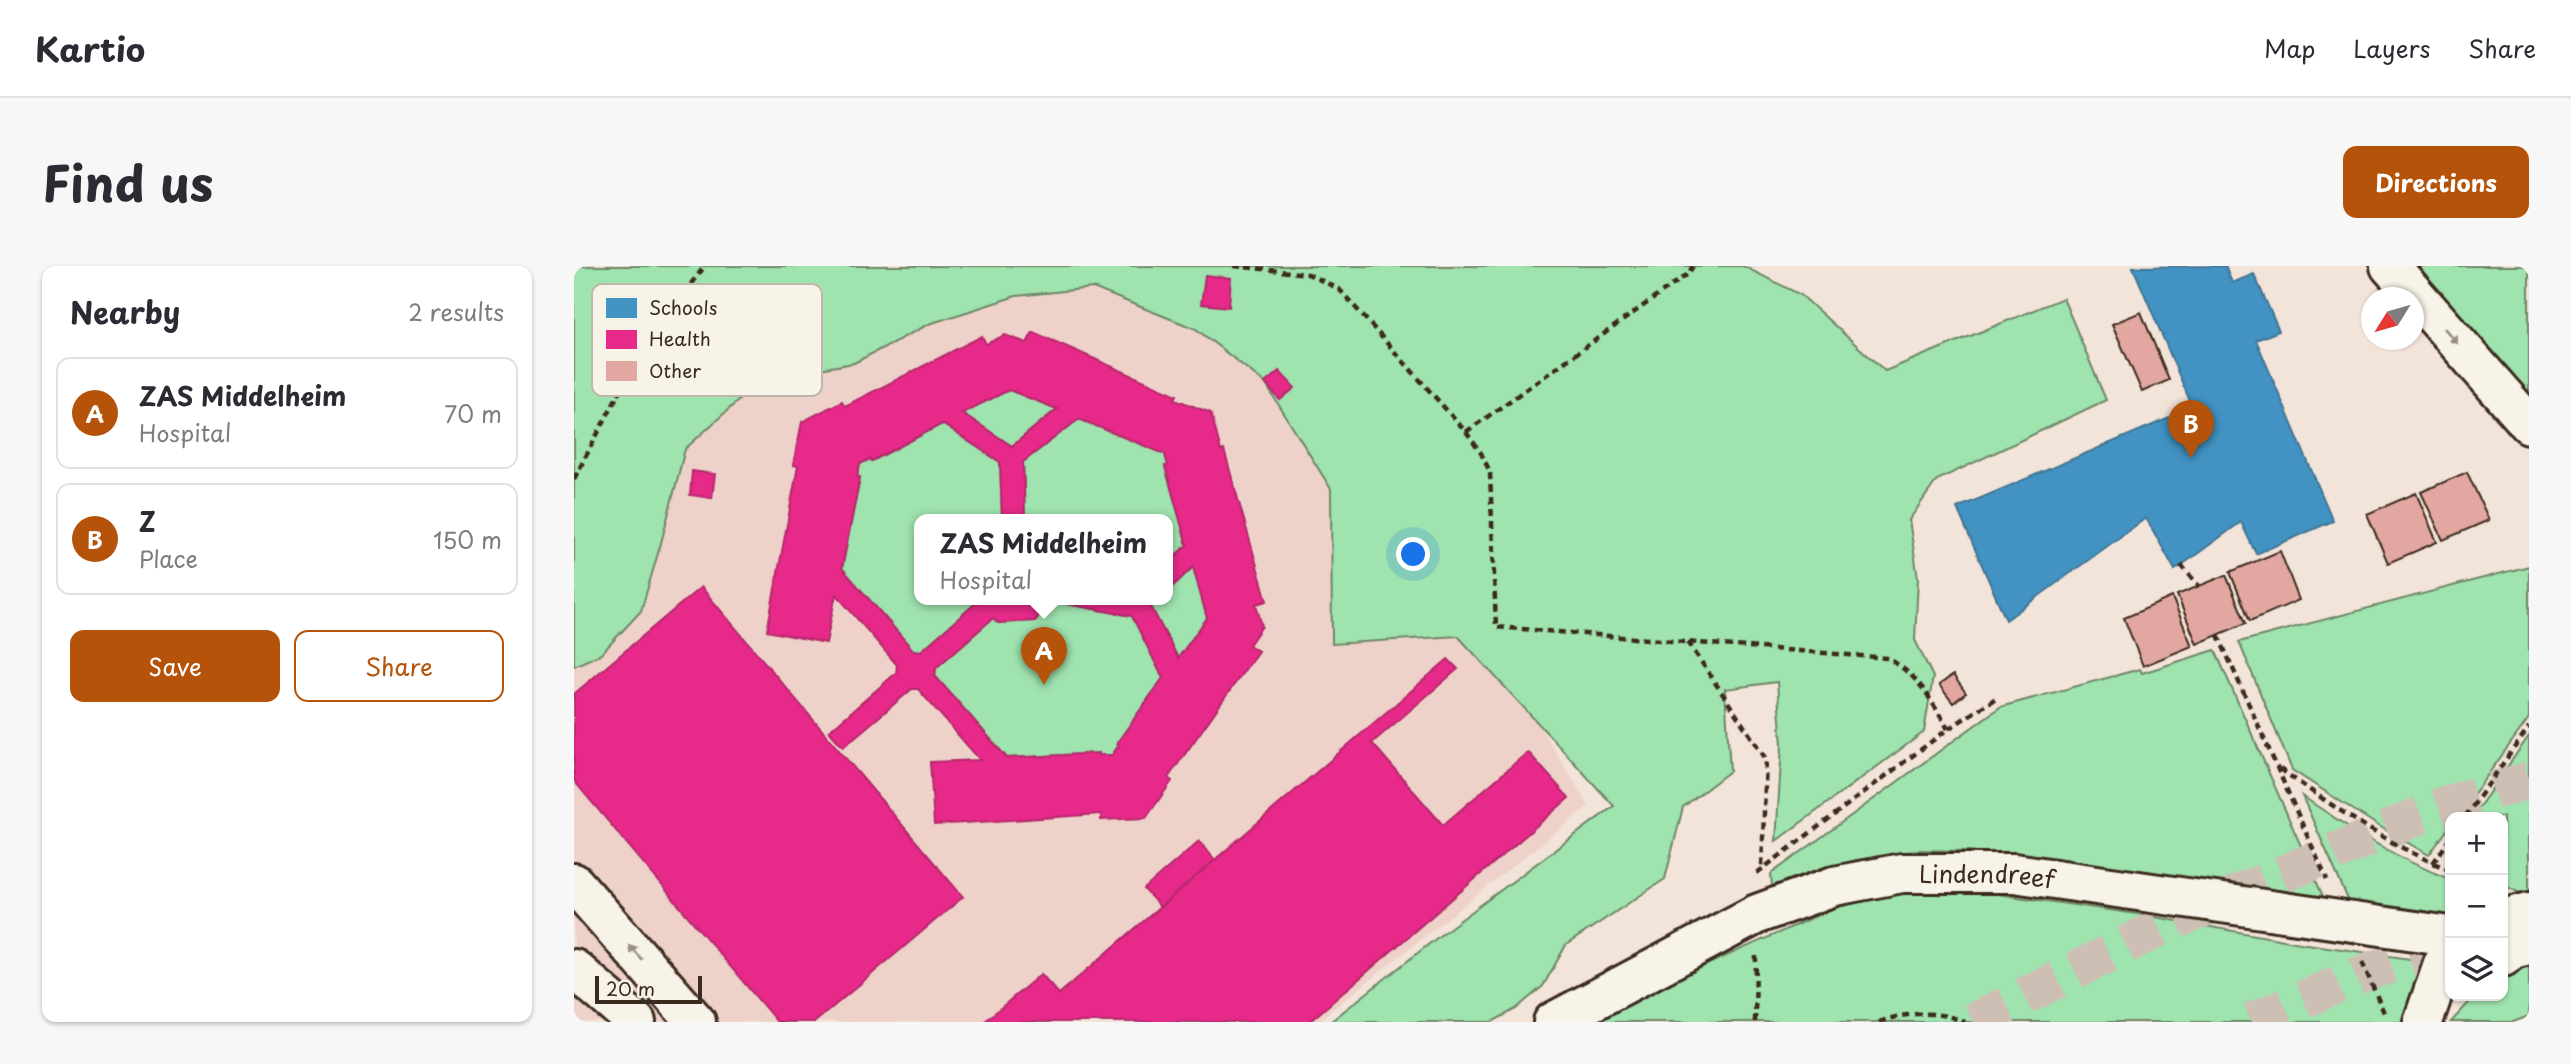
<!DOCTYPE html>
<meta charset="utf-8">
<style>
body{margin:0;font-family:"Playpen Sans",sans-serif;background:#f7f7f7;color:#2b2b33}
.controls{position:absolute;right:21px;bottom:21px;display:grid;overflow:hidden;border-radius:14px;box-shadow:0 2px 5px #0004}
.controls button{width:63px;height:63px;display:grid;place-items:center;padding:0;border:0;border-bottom:2px solid #e1e1e2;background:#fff;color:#2b2b33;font:35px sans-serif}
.compass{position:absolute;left:1787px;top:21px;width:63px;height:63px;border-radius:50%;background:#fff;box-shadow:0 2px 5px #0004;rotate:233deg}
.scale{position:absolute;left:21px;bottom:18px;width:107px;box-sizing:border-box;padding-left:7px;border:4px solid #3b2a1e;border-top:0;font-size:19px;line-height:24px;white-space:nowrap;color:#3b2a1e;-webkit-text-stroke:5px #f7f3e8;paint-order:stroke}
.you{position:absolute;left:840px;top:289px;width:24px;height:24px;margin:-18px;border:5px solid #fff;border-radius:50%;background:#1a73e8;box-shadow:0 0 0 10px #1a73e833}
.badge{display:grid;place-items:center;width:46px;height:46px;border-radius:50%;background:#b45309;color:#fff;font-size:23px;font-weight:700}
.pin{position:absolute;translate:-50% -58px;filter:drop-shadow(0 2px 4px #0008)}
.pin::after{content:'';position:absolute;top:37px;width:24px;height:21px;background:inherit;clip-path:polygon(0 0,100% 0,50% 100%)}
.popup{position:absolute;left:340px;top:248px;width:259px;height:91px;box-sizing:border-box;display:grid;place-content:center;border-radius:14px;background:#fff;filter:drop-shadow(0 2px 5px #0005);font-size:23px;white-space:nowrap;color:#7c7c81}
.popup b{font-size:26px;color:#2b2b33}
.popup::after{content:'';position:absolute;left:50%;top:100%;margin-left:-14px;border:14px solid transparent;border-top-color:#fff}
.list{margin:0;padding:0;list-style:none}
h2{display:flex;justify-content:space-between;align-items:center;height:91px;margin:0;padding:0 28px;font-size:30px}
h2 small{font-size:23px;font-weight:400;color:#7c7c81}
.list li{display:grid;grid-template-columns:46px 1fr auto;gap:21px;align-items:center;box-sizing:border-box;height:112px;margin:0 14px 14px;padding:0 14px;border:2px solid #e1e1e2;border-radius:14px}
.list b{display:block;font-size:26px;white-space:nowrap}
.list p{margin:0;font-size:23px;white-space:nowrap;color:#7c7c81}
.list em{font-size:23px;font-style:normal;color:#7c7c81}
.actions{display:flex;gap:14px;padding:21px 28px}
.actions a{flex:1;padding:16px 0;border:2px solid #b45309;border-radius:14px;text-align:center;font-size:24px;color:#b45309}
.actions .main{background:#b45309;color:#fff}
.icon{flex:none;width:38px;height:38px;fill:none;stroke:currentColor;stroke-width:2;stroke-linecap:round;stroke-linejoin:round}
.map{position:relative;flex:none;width:1955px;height:756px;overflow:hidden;border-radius:14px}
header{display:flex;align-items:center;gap:42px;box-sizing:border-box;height:98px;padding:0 35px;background:#fff;border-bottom:2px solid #e1e1e2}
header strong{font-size:33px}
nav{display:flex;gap:38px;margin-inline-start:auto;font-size:24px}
.intro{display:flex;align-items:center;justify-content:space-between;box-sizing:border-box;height:168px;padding:0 42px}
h1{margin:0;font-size:49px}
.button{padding:18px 32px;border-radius:14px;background:#b45309;color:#fff;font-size:24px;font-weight:700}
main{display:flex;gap:42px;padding:0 42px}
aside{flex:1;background:#fff;border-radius:14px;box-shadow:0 2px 5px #0004}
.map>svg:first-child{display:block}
.built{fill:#eed2c9;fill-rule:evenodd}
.green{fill:#9fe3af;stroke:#6d8666;stroke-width:2}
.schools{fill:#4393c3;stroke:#417492;stroke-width:2}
.health{fill:#e7298a;stroke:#b3296a;stroke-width:2;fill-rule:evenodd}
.building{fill:#e1a7a0;stroke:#3b2a1e;stroke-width:2}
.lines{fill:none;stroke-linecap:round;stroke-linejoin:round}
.highway-tunnel{stroke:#cebfb4;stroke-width:38;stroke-dasharray:38 19;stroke-linecap:butt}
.minor-casing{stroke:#3b2a1e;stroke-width:44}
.path{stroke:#3b2a1e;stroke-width:4.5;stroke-dasharray:7 5;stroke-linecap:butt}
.minor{stroke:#f7f3e8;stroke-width:38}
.oneway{fill:#998e83}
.labels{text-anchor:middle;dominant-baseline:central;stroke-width:7;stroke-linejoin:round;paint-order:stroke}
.street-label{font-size:24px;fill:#3b2a1e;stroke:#f7f3e8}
.key{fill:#f7f3e8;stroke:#bfb7ab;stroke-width:2}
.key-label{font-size:19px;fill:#3b2a1e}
</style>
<header>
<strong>Kartio</strong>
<nav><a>Map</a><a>Layers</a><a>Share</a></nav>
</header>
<div class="intro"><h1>Find us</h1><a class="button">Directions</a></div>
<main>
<aside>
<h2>Nearby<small>2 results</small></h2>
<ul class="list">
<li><span class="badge">A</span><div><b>ZAS Middelheim</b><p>Hospital</p></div><em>70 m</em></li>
<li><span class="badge">B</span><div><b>Z</b><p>Place</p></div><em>150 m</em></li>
</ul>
<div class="actions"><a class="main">Save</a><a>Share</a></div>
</aside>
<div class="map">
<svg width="1955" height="756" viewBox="0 0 1955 756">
<rect width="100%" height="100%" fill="#f3e4da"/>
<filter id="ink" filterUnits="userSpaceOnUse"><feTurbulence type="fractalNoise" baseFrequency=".0143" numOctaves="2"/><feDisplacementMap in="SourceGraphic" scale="14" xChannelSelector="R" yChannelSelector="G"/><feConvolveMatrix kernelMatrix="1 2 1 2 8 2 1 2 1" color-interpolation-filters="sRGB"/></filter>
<g filter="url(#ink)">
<path class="built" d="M 0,0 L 791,0 L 867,298 L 1015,540 L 743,756 L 0,756 ZM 346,253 L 594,253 L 594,333 L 346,333 Z"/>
<g class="green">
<path d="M 0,0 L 1169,0 L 1227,29 L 1311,105 L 1489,32 L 1532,134 L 1363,214 L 1335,254 L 1344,312 L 1341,374 L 1359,411 L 1350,466 L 1202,575 L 1208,479 L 1203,416 L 1151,423 L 1156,505 L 1109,541 L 1091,613 L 992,679 L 969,720 L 942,743 L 918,756 L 756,756 L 869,667 L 1040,540 L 884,370 L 758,378 L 757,223 L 691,117 L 622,63 L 519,22 L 442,30 L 355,58 L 280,97 L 188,113 L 111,183 L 87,277 L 67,345 L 27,388 L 0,400 Z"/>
<path d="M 1841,0 L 1955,0 L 1955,130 Z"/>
<path d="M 435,124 L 483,143 L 438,180 L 388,147 Z"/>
<path d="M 505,153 L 591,188 L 594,200 L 591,201 L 613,279 L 594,296 L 594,253 L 451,253 L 449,196 Z"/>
<path d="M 368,158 L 426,196 L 428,253 L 346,253 L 346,333 L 404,335 L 347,385 L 339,384 L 268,303 L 286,212 L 283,211 L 286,198 L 296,193 L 298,195 Z"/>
<path d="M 1955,300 L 1955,452 L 1883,551 L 1876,551 L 1876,560 L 1855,589 L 1803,559 L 1718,504 L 1665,376 Z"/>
<path d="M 619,301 L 633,352 L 604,392 L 577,341 L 586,333 L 594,333 L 594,325 Z"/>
<path d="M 476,335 L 558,350 L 589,412 L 543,477 L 545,479 L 538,489 L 525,489 L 524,487 L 433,492 L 361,410 L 362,402 L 419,352 L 424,357 L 461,355 Z"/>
<path d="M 1641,384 L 1751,635 L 1499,597 L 1395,585 L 1346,584 L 1282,594 L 1198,620 L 1197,608 L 1426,441 L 1566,403 L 1568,407 Z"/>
<path d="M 1955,470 L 1955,637 L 1954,637 L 1946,627 L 1929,619 L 1929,551 L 1898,551 Z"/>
<path d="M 1728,530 C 1775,562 1822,593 1876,613 L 1876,651 L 1776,638 Z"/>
<path d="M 1334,625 L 1409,626 L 1570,649 L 1726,677 L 1857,696 L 1831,756 L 1020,756 L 1121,704 L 1260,642 Z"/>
<path d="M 1955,695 L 1955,750 L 1939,756 L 1877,756 L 1901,730 L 1929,730 L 1929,707 Z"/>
</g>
<path class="schools" d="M 1651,0 L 1658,17 L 1680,8 L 1705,65 L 1682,74 L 1759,255 L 1682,288 L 1667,256 L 1601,304 L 1572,252 L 1432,354 L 1383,242 L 1619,142 L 1559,1 Z"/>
<g class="health">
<path d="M 631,9 L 657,12 L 655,41 L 627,38 Z"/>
<path d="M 459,66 L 603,129 L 601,133 L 637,147 L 647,185 L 650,184 L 693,335 L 682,338 L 688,360 L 675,379 L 684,385 L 594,512 L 598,515 L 572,552 L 527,554 L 527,548 L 360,559 L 356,496 L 406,494 L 344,423 L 338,423 L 269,481 L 255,465 L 322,407 L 323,399 L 262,328 L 252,377 L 193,365 L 224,200 L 219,199 L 228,156 L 268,135 L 271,140 L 408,70 L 412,78 L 431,69 L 453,77 ZM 435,124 L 483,143 L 438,180 L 388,147 ZM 505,153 L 591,188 L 594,200 L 591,200 L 613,279 L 594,296 L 594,325 L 619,301 L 633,352 L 604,392 L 577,341 L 586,333 L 403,333 L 404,335 L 347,385 L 339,384 L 268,302 L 286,211 L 283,211 L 286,198 L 296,193 L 298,195 L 368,158 L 426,196 L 428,253 L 451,253 L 449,196 ZM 476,335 L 558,350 L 589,412 L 543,477 L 545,479 L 538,489 L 525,489 L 525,487 L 433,492 L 361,410 L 362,402 L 419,352 L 424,357 L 461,355 Z"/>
<path d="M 168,76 L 198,100 L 188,113 L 158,89 Z"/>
<path d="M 705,105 L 721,122 L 706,134 L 691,117 Z"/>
<path d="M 118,205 L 141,208 L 138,232 L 116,229 Z"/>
<path d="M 127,321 L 389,631 L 241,756 L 203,756 L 0,515 L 0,428 Z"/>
<path d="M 874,393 L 884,403 L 798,477 L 869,559 L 954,486 L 995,532 L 735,756 L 410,756 L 467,708 L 485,728 Z"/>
<path d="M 625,575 L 641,594 L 586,641 L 570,623 Z"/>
</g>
<g class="building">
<path d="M 1567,46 L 1595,114 L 1568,126 L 1538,58 Z"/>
<path d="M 1893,206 L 1915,254 L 1869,274 L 1847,226 Z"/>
<path d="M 1842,227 L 1863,276 L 1814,297 L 1793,248 Z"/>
<path d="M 1706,285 L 1725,334 L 1676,355 L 1656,306 Z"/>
<path d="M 1652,309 L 1672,357 L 1623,378 L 1603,329 Z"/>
<path d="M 1598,331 L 1618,380 L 1569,400 L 1550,352 Z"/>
<path d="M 1379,409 L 1392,427 L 1379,437 L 1365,419 Z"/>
</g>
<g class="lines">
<g class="highway-tunnel">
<path d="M 1399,756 L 1595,657 L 1868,540 L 1955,514"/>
<path d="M 1677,756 L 1797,704 L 1876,683"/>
</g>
<g class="minor-casing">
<g id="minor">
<path d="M 1816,0 L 1955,158"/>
<path d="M 0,617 L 122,756"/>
<path d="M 1929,653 L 1955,646"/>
<path d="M 1929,691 L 1938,683 L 1955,679"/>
<path d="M 0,703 L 62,756"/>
<path id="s1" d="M 979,756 L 1183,648 L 1260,620 L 1328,607 L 1440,607 L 1876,670"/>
<path d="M 1849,756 L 1876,677"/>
</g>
</g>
<g class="path">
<path d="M 660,0 L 734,8 L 765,23 L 892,166 L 907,187 L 916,206 L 922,361 L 1313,392 C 1347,411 1355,432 1374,463"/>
<path d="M 892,166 L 1114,8 L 1119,0"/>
<path d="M 0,213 L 73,73 L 131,0"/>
<path d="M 1607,299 L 1625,320"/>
<path d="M 1644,369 L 1753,614"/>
<path d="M 1114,376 L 1192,493 L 1188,601"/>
<path d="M 1706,503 C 1760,541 1814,579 1876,604"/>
<path d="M 1891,551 L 1955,461"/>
<path d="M 1859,597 L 1876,573"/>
<path d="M 1183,607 L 1374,463 L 1422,432"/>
<path d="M 1788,696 L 1811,749"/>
<path d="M 1181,756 L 1182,690"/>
<path d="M 1305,756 C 1333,746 1363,744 1391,756"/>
<path d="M 1954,756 L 1955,756"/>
</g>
<use href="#minor" class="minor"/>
</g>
<defs><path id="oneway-solid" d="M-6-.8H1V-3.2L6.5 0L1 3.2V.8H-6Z" transform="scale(1.75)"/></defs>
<g class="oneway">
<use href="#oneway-solid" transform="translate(1877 70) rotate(49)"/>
<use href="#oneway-solid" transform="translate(61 686) rotate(-131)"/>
</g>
</g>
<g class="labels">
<g class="street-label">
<text stroke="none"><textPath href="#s1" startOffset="467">Lindendreef</textPath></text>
</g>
</g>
<rect x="18" y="18" width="230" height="112" rx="10" class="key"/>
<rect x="32" y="32" width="31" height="20" fill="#4393c3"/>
<rect x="32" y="64" width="31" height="19" fill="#e7298a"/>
<rect x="32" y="95" width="31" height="20" fill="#e1a7a0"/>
<g class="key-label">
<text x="75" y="49">Schools</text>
<text x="75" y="80">Health</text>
<text x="75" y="112">Other</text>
</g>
</svg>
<div class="controls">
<button>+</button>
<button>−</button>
<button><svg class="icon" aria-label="layers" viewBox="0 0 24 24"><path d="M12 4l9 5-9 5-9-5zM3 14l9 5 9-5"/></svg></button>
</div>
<svg class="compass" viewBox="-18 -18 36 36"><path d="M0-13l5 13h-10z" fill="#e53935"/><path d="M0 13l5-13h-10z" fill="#7c7c81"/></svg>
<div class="scale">20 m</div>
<div class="you"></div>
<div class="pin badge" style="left:470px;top:419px">A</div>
<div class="popup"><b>ZAS Middelheim</b>Hospital</div>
<div class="pin badge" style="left:1617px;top:192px">B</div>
</div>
</main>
